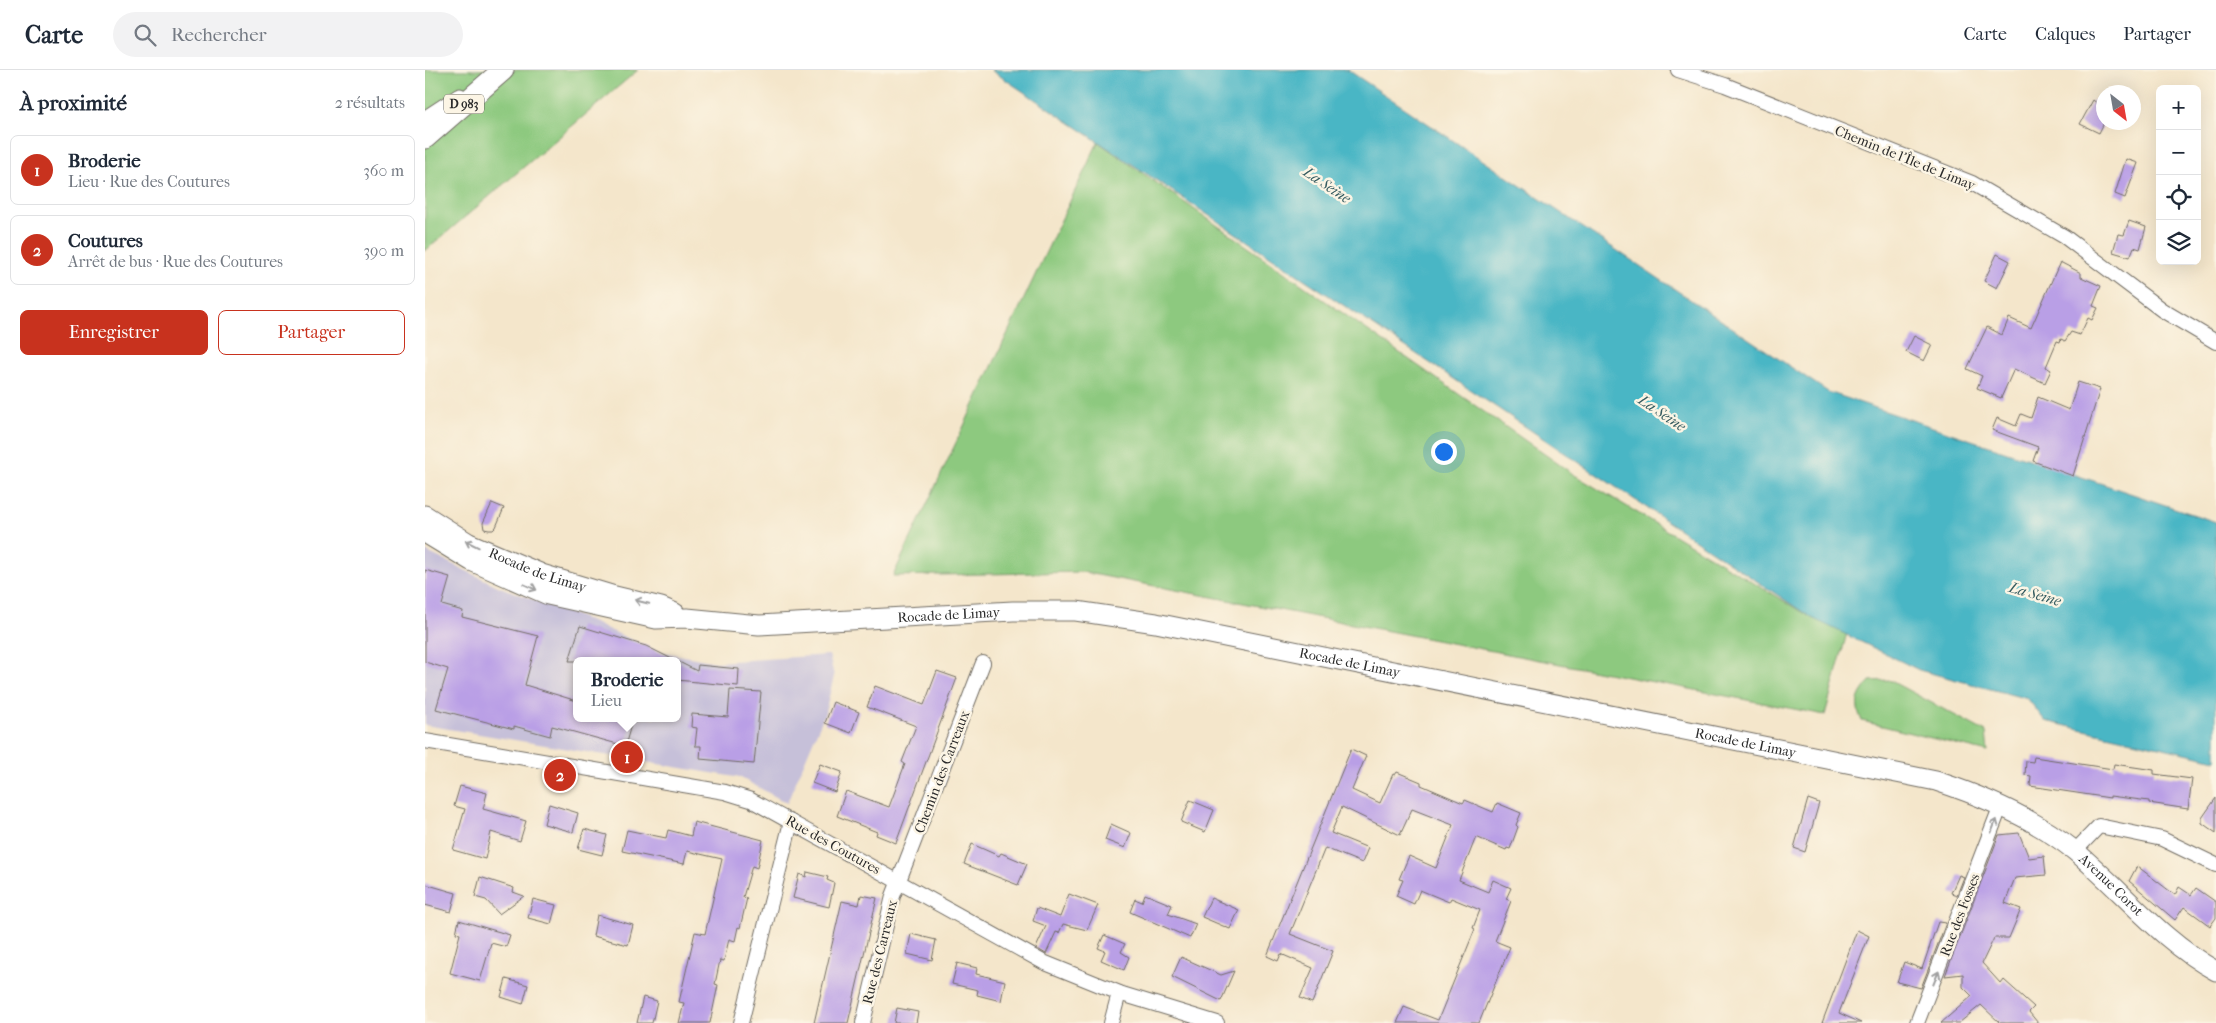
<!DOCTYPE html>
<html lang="fr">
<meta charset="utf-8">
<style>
body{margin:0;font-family:"IM FELL French Canon",serif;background:#f2f2f3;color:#1f2937}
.controls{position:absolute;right:15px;top:15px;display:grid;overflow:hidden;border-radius:8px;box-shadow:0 5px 20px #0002}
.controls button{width:45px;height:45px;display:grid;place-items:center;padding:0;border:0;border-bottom:1px solid #e0e1e3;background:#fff;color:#1f2937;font:25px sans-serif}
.compass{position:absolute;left:1671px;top:15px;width:45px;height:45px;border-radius:50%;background:#fff;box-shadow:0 5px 20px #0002;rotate:149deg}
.you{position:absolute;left:1018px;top:381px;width:18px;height:18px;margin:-12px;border:4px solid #fff;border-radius:50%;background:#1a73e8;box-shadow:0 0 0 8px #1a73e833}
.badge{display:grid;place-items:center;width:32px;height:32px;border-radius:50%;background:#c8321e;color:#fff;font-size:16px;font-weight:700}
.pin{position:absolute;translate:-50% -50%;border:2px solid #fff;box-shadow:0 1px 5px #0006}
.popup{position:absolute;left:148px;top:587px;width:108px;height:65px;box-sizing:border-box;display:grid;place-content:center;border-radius:8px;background:#fff;filter:drop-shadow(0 1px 4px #0005);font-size:16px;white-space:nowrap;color:#747a83}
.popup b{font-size:19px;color:#1f2937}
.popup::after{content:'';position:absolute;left:50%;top:100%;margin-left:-10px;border:10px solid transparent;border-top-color:#fff}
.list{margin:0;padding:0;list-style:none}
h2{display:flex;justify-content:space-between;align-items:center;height:65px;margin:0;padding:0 20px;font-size:21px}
h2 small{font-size:16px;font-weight:400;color:#747a83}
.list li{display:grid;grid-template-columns:32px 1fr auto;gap:15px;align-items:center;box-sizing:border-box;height:70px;margin:0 10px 10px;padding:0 10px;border:1px solid #e0e1e3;border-radius:8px}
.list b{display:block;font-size:19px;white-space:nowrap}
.list p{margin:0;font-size:16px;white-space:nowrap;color:#747a83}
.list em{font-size:16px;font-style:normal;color:#747a83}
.actions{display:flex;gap:10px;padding:15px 20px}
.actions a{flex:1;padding:11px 0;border:1px solid #c8321e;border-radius:8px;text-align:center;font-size:18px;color:#c8321e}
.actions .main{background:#c8321e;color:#fff}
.icon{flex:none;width:28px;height:28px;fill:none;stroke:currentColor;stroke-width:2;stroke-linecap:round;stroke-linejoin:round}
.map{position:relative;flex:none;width:1791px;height:953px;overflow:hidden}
header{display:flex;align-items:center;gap:30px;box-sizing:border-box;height:70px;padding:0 25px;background:#fff;border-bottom:1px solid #e0e1e3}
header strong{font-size:24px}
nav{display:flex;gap:28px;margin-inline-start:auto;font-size:18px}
.search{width:350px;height:45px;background:#f2f2f3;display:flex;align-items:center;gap:12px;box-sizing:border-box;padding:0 18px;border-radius:28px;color:#747a83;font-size:19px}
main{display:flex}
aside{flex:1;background:#fff}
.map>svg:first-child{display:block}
.industrial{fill:#c6c0d9;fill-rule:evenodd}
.green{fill:#8dc97f;stroke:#5c7a55}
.water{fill:#4ab6c5;stroke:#3a7078}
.building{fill:#b99fe6}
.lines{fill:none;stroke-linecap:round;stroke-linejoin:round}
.street-casing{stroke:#716c63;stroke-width:16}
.secondary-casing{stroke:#716c63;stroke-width:21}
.primary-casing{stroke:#716c63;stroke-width:23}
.street{stroke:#fff;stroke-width:14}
.secondary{stroke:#fff;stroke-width:19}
.primary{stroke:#fff;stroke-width:21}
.oneway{stroke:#a0a0a0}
.labels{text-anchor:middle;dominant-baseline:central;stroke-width:5;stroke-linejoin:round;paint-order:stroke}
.shield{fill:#fcf5e5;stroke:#6a6863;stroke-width:1}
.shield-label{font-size:12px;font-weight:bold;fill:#2b2b2b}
.street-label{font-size:14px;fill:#2b2b2b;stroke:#fcf5e5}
.water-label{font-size:15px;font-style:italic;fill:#365c61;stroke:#fcf5e5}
</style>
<header>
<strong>Carte</strong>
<div class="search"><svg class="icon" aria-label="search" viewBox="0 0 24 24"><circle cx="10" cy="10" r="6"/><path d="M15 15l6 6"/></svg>Rechercher</div>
<nav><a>Carte</a><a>Calques</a><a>Partager</a></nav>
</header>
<main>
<aside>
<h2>À proximité<small>2 résultats</small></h2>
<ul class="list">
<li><span class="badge">1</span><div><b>Broderie</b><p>Lieu · Rue des Coutures</p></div><em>360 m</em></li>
<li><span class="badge">2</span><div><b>Coutures</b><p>Arrêt de bus · Rue des Coutures</p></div><em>390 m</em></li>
</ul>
<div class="actions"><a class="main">Enregistrer</a><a>Partager</a></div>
</aside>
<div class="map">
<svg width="1791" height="953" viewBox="0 0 1791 953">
<rect width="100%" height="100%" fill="#fcf5e5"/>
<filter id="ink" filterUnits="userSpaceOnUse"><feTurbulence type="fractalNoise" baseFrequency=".02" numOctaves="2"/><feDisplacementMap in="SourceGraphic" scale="10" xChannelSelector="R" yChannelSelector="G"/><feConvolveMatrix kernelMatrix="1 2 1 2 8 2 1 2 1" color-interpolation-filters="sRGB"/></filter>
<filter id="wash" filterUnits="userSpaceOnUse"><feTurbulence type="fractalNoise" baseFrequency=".0096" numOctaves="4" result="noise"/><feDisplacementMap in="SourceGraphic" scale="20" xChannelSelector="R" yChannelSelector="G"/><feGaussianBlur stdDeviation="1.12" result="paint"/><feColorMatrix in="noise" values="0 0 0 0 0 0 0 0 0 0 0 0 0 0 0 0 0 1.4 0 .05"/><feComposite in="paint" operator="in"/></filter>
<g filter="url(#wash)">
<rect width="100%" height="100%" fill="#f4e6cb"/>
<path class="industrial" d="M 0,481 L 75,517 L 153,546 L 232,581 L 291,592 L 404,585 L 409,606 L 400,643 L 362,733 L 316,708 L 0,655 ZM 152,591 L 252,591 L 252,648 L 152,648 Z"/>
<g class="green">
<path d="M 0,0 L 213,0 L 0,181 Z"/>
<path d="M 673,72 L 1148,404 L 1387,548 L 1422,563 L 1400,645 L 657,502 L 468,506 Z"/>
<path d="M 1464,610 L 1561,662 L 1563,682 L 1437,651 C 1429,633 1432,626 1445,611 Z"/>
</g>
<path class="water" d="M 566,0 L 923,0 L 1403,322 L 1791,452 L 1791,690 L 1620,651 L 1603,629 L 1494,600 L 1387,548 Z"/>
<g id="blocks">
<g class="building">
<path d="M 1668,30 L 1678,38 L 1678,55 L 1674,63 L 1655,54 Z"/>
<path d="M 1701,89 L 1713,93 L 1700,128 L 1690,124 Z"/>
<path d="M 1704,151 L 1721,157 L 1715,179 L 1709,177 L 1705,187 L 1688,182 L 1693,164 L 1699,165 Z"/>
<path d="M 1572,184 L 1585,191 L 1572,218 L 1559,211 Z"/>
<path d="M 1635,192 L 1656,203 L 1656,207 L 1676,216 L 1668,236 L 1673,238 L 1667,250 L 1663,248 L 1655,265 L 1646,262 L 1640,271 L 1636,269 L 1635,272 L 1632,271 L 1621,297 L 1626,300 L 1620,313 L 1589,299 L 1576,328 L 1552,318 L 1557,306 L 1542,299 L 1562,257 L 1577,265 L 1584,248 L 1606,258 Z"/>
<path d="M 1489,266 L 1507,275 L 1499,291 L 1481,282 Z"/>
<path d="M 1653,312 L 1675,319 L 1648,406 L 1608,391 L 1613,377 L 1567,360 L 1572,348 L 1591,356 L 1596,344 L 1606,348 L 1613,327 L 1644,340 Z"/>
<path d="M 67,433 L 79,438 L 71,457 L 68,460 L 64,460 L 59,459 L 58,453 Z"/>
<path d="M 0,500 L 25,507 L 17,535 L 38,541 L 37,547 L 113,566 L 100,615 L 152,631 L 152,648 L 208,648 L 200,676 L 127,656 L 125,666 L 89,656 L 89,659 L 11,639 L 23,599 L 0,592 Z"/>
<path d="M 155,556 L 221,576 L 251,591 L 144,591 Z"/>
<path d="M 252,591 L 272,601 L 273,595 L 314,599 L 313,616 L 252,610 Z"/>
<path d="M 512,601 L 532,608 L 471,773 L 451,765 L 452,762 L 412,746 L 421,721 L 464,737 L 480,694 L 477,692 L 491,656 L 442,637 L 450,616 L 499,635 Z"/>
<path d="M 305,620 L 336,622 L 329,694 L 275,689 L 276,676 L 270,676 L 272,658 L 266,657 L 267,644 L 303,647 Z"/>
<path d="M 408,632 L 434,642 L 426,663 L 400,653 Z"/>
<path d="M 926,679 L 941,686 L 927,720 L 955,733 L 968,704 L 970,705 L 972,702 L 996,712 L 996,715 L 1038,733 L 1040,730 L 1068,742 L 1072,733 L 1096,743 L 1091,755 L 1093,757 L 1085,779 L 1082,778 L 1081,780 L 1051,767 L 1034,810 L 1063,822 L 1068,810 L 1086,818 L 1081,829 L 1086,831 L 1070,871 L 1085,877 L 1054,953 L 972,953 L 979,937 L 1013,950 L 1050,859 L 1048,858 L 1055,840 L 1026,828 L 1024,832 L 995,820 L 989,834 L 971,826 L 978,810 L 974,809 L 984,786 L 1011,798 L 1028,755 L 987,739 L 975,765 L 917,737 L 906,763 L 943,778 L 937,793 L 900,778 L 865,864 L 908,881 L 887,933 L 875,928 L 888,898 L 856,884 L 853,891 L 842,886 Z"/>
<path d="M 1609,687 L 1688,699 L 1689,694 L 1729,700 L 1729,704 L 1767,709 L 1763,739 L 1724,733 L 1724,731 L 1685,726 L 1685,728 L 1605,716 L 1606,706 L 1600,705 L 1601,691 L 1608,692 Z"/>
<path d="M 395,694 L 417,702 L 410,722 L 387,713 Z"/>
<path d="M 35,716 L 62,723 L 58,739 L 101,751 L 95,771 L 66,762 L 60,789 L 28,780 L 40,739 L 29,736 Z"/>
<path d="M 1791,728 L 1791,763 L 1777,753 L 1777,748 Z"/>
<path d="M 1383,729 L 1394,733 L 1380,782 L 1369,778 Z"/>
<path d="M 765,730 L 789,740 L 780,762 L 756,752 Z"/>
<path d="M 124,734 L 153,743 L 148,762 L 119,754 Z"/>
<path d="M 269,752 L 338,770 L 332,798 L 327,796 L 318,827 L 322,828 L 315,858 L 313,857 L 310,871 L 304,869 L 299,891 L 295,890 L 290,914 L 293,915 L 285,953 L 254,953 L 259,933 L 254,932 L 270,862 L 280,864 L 297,789 L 262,781 L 259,794 L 197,781 L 202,760 L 241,768 L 243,760 L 266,766 Z"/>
<path d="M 686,754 L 706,763 L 700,778 L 680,770 Z"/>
<path d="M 159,759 L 182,765 L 177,785 L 153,779 Z"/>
<path d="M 1594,763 L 1604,788 L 1619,786 L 1621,805 L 1590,808 L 1580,833 L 1596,839 L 1584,868 L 1569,868 L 1557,893 L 1576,914 L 1579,910 L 1609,937 L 1604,942 L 1613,953 L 1575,953 L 1556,935 L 1534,953 L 1516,953 L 1547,926 L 1538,917 L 1538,904 L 1520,906 L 1574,765 Z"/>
<path d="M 547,774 L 574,786 L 576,783 L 602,794 L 593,815 L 539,794 Z"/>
<path d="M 1712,796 L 1750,825 L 1754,817 L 1766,825 L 1771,818 L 1791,832 L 1791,848 L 1785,856 L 1759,837 L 1750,850 L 1704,811 Z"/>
<path d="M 382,802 L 403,807 L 402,810 L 409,813 L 404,837 L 368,828 L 374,804 L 381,807 Z"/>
<path d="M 1534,805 L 1539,807 L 1532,825 L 1526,823 Z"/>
<path d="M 55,807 L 89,818 L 88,822 L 99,826 L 74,844 L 61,830 L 50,827 Z"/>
<path d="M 0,814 L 31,823 L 26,842 L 0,835 Z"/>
<path d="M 644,824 L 673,835 L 662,860 L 638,854 L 634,863 L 631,862 L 621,884 L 611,878 L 621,856 L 608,851 L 612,838 L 635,847 Z"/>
<path d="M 720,824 L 747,835 L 743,844 L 771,854 L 765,868 L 705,842 L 710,829 L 717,832 Z"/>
<path d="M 436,825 L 452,828 L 423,953 L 389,953 L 417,831 L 434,835 Z"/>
<path d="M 786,828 L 814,840 L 805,859 L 777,847 Z"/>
<path d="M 108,829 L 131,835 L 126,854 L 103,848 Z"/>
<path d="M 172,845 L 208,855 L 203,875 L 168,866 Z"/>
<path d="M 34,850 L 85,865 L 81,877 L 66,873 L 55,911 L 25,903 L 35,864 L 31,863 Z"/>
<path d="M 1513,852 L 1521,853 L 1496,918 L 1472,912 L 1479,892 L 1497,899 Z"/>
<path d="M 1432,860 L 1444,866 L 1414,943 L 1436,953 L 1397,953 Z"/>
<path d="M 486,864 L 511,870 L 507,890 L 482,884 Z"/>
<path d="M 679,865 L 700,874 L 696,882 L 704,887 L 699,900 L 676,890 L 680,881 L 673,878 Z"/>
<path d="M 756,887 L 796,905 L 809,901 L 796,931 L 747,907 Z"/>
<path d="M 532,893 L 552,898 L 551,904 L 580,911 L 576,931 L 552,925 L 553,920 L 527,914 Z"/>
<path d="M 81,909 L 103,915 L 98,934 L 76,927 Z"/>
<path d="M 218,927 L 232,931 L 227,953 L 212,953 Z"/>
<path d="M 472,938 L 493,942 L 491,953 L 469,953 Z"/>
</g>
</g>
</g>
<g filter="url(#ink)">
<use href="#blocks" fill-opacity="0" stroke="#716c63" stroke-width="1"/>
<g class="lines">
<g class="street-casing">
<g id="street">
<path d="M 1253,0 L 1300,15 L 1547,113 L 1640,167 L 1737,240 L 1791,272"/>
<path d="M 0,671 L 300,722 L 326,730 L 618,892 L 697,924 L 792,953"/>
<path d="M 1650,781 L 1674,756 L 1737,769 L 1791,795"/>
<path d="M 316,953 L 366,752"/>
<path d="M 438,953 L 468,826 L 558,593"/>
<path d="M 686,953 L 694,923"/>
<path d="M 1492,953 L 1576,735"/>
</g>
</g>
<g class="secondary-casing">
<g id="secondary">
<path d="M 0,51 L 35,28"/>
<path id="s1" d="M 0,445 L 44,473 L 117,504 L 190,526 L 236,537 L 250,543"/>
<path id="s2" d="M 0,463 L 46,491 L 123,525 L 231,549 L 262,548 L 334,555 L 588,541 L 651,541 L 731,553 L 1511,711 C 1560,727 1609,748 1650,781 C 1698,821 1736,871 1791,901"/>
</g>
</g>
<g class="primary-casing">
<path id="primary" d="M 0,68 L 78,0"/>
</g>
<use href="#street" class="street"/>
<use href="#secondary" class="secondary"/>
<use href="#primary" class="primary"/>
</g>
<defs><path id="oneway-shaft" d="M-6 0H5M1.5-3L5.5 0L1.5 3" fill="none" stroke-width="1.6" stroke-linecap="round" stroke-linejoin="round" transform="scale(1.25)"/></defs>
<g class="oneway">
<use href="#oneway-shaft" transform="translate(47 474) rotate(-154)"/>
<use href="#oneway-shaft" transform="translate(105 517) rotate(24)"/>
<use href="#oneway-shaft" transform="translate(217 532) rotate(-166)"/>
<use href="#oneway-shaft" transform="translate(1569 756) rotate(-68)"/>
<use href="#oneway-shaft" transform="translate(1511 908) rotate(-68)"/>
</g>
</g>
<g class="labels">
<rect class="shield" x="19" y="24.5" width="40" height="19" rx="4"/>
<g class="shield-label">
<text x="39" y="34">D 983</text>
</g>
<g class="street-label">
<text transform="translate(1480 88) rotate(22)">Chemin de l'Île de Limay</text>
<text stroke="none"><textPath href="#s1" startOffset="126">Rocade de Limay</textPath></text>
<text stroke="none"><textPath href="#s2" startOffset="542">Rocade de Limay</textPath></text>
<text stroke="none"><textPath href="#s2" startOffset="948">Rocade de Limay</textPath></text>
<text stroke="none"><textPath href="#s2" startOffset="1352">Rocade de Limay</textPath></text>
<text transform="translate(517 702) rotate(-69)">Chemin des Carreaux</text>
<text transform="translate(408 775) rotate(29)">Rue des Coutures</text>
<text stroke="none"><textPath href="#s2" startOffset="1752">Avenue Corot</textPath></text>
<text transform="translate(1535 845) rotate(-69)">Rue des Fosses</text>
<text transform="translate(455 882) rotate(-76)">Rue des Carreaux</text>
</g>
<g class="water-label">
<text transform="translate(902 115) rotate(34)">La Seine</text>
<text transform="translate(1237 343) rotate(34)">La Seine</text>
<text transform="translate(1610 524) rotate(16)">La Seine</text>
</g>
</g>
</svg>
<div class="controls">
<button>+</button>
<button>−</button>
<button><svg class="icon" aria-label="locate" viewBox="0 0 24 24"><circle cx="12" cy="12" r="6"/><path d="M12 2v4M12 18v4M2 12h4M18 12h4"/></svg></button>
<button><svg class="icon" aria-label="layers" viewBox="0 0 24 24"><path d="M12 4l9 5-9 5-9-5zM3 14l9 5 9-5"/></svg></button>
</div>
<svg class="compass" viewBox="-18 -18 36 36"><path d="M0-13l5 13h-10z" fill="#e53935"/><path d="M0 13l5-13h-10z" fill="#747a83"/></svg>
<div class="you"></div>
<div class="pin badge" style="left:202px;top:687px">1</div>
<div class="popup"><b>Broderie</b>Lieu</div>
<div class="pin badge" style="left:135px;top:705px">2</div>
</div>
</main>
